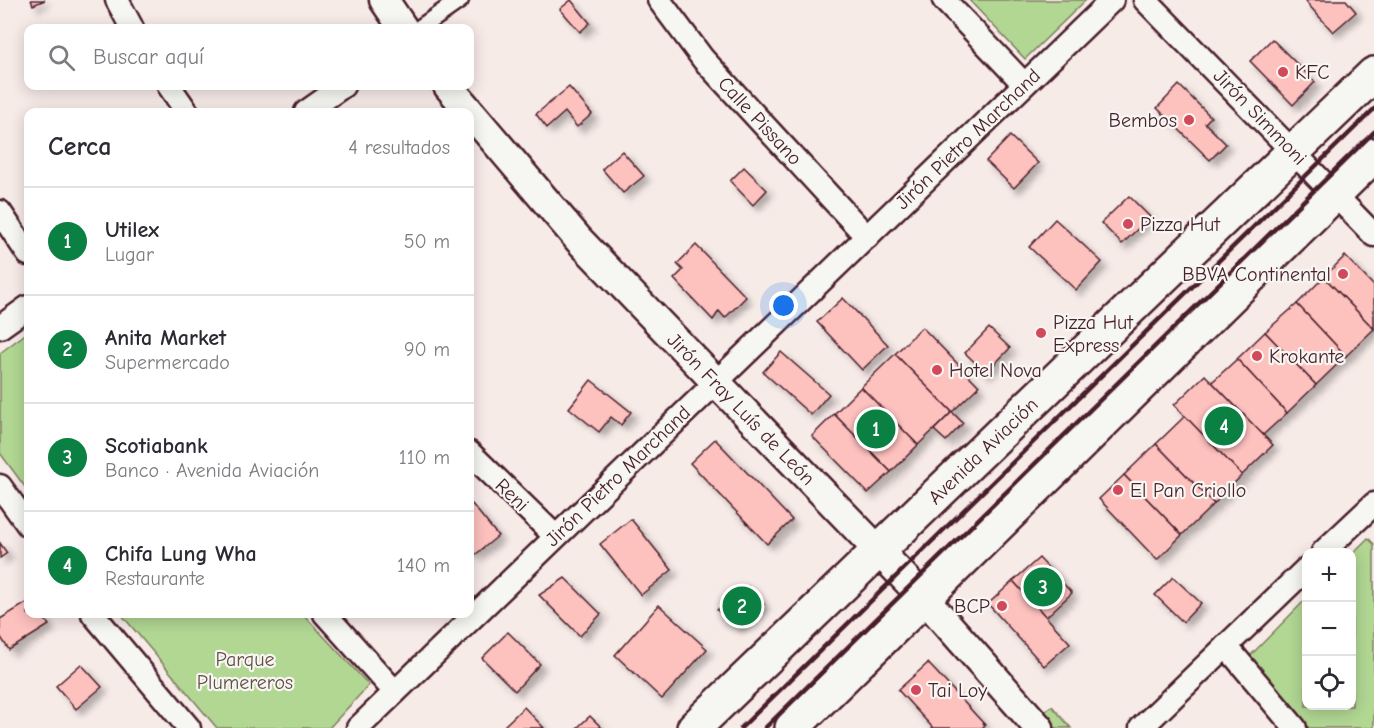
<!DOCTYPE html>
<html lang="es">
<meta charset="utf-8">
<style>
body{margin:0;font-family:"Comic Neue",sans-serif;background:#f2f2f3;color:#2b2b33}
.controls{position:absolute;right:18px;bottom:18px;display:grid;overflow:hidden;border-radius:12px;box-shadow:0 3px 15px #0003}
.controls button{width:54px;height:54px;display:grid;place-items:center;padding:0;border:0;border-bottom:2px solid #e1e1e2;background:#fff;color:#2b2b33;font:30px sans-serif}
.you{position:absolute;left:784px;top:306px;width:21px;height:21px;margin:-15px;border:4px solid #fff;border-radius:50%;background:#1a73e8;box-shadow:0 0 0 9px #1a73e833}
.badge{display:grid;place-items:center;width:39px;height:39px;border-radius:50%;background:#0b8043;color:#fff;font-size:20px;font-weight:700}
.pin{position:absolute;translate:-50% -50%;border:3px solid #fff;box-shadow:0 2px 6px #0006}
.list{margin:0;padding:0;list-style:none}
h2{display:flex;justify-content:space-between;align-items:center;height:78px;margin:0;padding:0 24px;font-size:26px}
h2 small{font-size:20px;font-weight:400;color:#7c7c81}
.list li{display:grid;grid-template-columns:39px 1fr auto;gap:18px;align-items:center;box-sizing:border-box;height:108px;padding:0 24px;border-top:2px solid #e1e1e2}
.list b{display:block;font-size:22px;white-space:nowrap}
.list p{margin:0;font-size:20px;white-space:nowrap;color:#7c7c81}
.list em{font-size:20px;font-style:normal;color:#7c7c81}
.icon{flex:none;width:33px;height:33px;fill:none;stroke:currentColor;stroke-width:2;stroke-linecap:round;stroke-linejoin:round}
.map{position:relative;flex:none;width:1374px;height:728px;overflow:hidden}
.search{position:absolute;background:#fff;box-shadow:0 3px 15px #0003;left:24px;top:24px;width:450px;height:66px;display:flex;align-items:center;gap:15px;box-sizing:border-box;padding:0 21px;border-radius:12px;color:#7c7c81;font-size:22px}
.panel{position:absolute;background:#fff;box-shadow:0 3px 15px #0003;left:24px;top:108px;width:450px;height:510px;border-radius:12px}
.map>svg:first-child{display:block}
.green{fill:#b1d793;stroke:#7e7b5f;stroke-width:1.5}
.building{fill:#fdc1be;stroke:#4a1f2b;stroke-width:1.5;filter:url(#shadow)}
.lines{fill:none;stroke-linecap:round;stroke-linejoin:round}
.pedestrian-casing{stroke:#4a1f2b;stroke-width:21}
.minor-casing{stroke:#4a1f2b;stroke-width:27}
.tertiary-casing{stroke:#4a1f2b;stroke-width:33}
.primary-casing{stroke:#4a1f2b;stroke-width:38}
.pedestrian{stroke:#f6f6f2;stroke-width:16}
.minor{stroke:#f6f6f2;stroke-width:22}
.tertiary{stroke:#f6f6f2;stroke-width:28}
.primary{stroke:#f6f6f2;stroke-width:33}
.rail{stroke:#4a1f2b;stroke-width:4.5}
.poi-dot{fill:#d1495b;stroke:#f6f6f2;stroke-width:2}
.labels{text-anchor:middle;dominant-baseline:central;stroke-width:4.5;stroke-linejoin:round;paint-order:stroke}
.poi-label{font-size:20px;fill:#4a1f2b;stroke:#f6f6f2;text-anchor:start}
.street-label{font-size:20px;fill:#4a1f2b;stroke:#f6f6f2}
.park-label{font-size:20px;fill:#644d45;stroke:#f6f6f2}
</style>
<div class="map">
<svg width="1374" height="728" viewBox="0 0 1374 728">
<defs>
<filter id="shadow"><feDropShadow dx="5.5" dy="5.5" stdDeviation="3" flood-color="#0004"/></filter>
</defs>
<rect width="100%" height="100%" fill="#f7ebe8"/>
<filter id="ink" filterUnits="userSpaceOnUse"><feTurbulence type="fractalNoise" baseFrequency=".0167" numOctaves="2"/><feDisplacementMap in="SourceGraphic" scale="12" xChannelSelector="R" yChannelSelector="G"/><feConvolveMatrix kernelMatrix="1 2 1 2 8 2 1 2 1" color-interpolation-filters="sRGB"/></filter>
<g filter="url(#ink)">
<g class="green">
<path d="M 969,0 L 1086,0 L 1025,59 Z"/>
<path d="M 28,332 L 28,491 L 0,453 L 0,353 Z"/>
<path d="M 1368,538 L 1374,544 L 1374,728 L 1306,728 L 1247,659 L 1306,599 L 1306,706 L 1352,706 L 1352,554 Z"/>
<path d="M 121,614 L 303,614 L 369,685 L 329,728 L 217,728 Z"/>
<path d="M 1052,706 L 1071,728 L 1053,728 L 1042,714 Z"/>
</g>
<g class="building">
<path d="M 31,0 L 45,0 L 33,5 Z"/>
<path d="M 571,0 L 590,23 L 580,32 L 560,9 Z"/>
<path d="M 1308,0 L 1346,0 L 1356,12 L 1333,32 L 1306,2 Z"/>
<path d="M 1272,39 L 1315,82 L 1293,105 L 1250,61 Z"/>
<path d="M 1179,85 L 1211,117 L 1205,123 L 1226,144 L 1210,160 L 1157,108 Z"/>
<path d="M 569,87 L 592,114 L 577,127 L 565,112 L 547,128 L 536,114 Z"/>
<path d="M 1010,136 L 1038,163 L 1014,188 L 986,161 Z"/>
<path d="M 622,151 L 644,176 L 623,193 L 602,169 Z"/>
<path d="M 744,167 L 767,190 L 753,205 L 730,181 Z"/>
<path d="M 1129,196 L 1150,217 L 1122,244 L 1101,223 Z"/>
<path d="M 1055,219 L 1102,262 L 1076,290 L 1029,247 Z"/>
<path d="M 696,245 L 746,297 L 725,318 L 719,311 L 713,320 L 674,279 L 683,270 L 677,264 Z"/>
<path d="M 1345,256 L 1374,286 L 1374,329 L 1324,277 Z"/>
<path d="M 1324,277 L 1374,329 L 1346,356 L 1297,304 Z"/>
<path d="M 843,298 L 888,345 L 862,370 L 817,322 Z"/>
<path d="M 1297,304 L 1346,356 L 1316,385 L 1265,332 Z"/>
<path d="M 922,327 L 979,386 L 952,412 L 895,354 Z"/>
<path d="M 989,328 L 1010,348 L 986,373 L 965,353 Z"/>
<path d="M 1265,332 L 1316,385 L 1287,413 L 1237,359 Z"/>
<path d="M 781,352 L 829,394 L 811,415 L 763,372 Z"/>
<path d="M 895,354 L 952,412 L 918,445 L 861,387 Z"/>
<path d="M 1237,359 L 1287,413 L 1263,435 L 1212,382 Z"/>
<path d="M 1205,375 L 1273,445 L 1242,475 L 1174,405 Z"/>
<path d="M 591,380 L 631,412 L 621,425 L 611,417 L 599,432 L 569,408 Z"/>
<path d="M 861,387 L 918,445 L 891,472 L 834,414 Z"/>
<path d="M 952,412 L 963,423 L 946,441 L 934,430 Z"/>
<path d="M 834,414 L 891,472 L 868,493 L 812,436 Z"/>
<path d="M 1185,416 L 1242,475 L 1214,504 L 1156,444 Z"/>
<path d="M 715,439 L 792,520 L 767,544 L 690,463 Z"/>
<path d="M 1156,444 L 1214,504 L 1182,535 L 1124,475 Z"/>
<path d="M 1124,475 L 1182,535 L 1157,560 L 1099,499 Z"/>
<path d="M 472,504 L 498,536 L 475,555 L 470,548 L 470,506 Z"/>
<path d="M 631,519 L 672,570 L 641,595 L 600,544 Z"/>
<path d="M 0,543 L 7,553 L 0,558 Z"/>
<path d="M 1039,558 L 1072,593 L 1046,617 L 1013,581 Z"/>
<path d="M 1173,577 L 1201,603 L 1183,622 L 1155,595 Z"/>
<path d="M 565,578 L 601,614 L 580,636 L 539,595 Z"/>
<path d="M 1013,581 L 1070,643 L 1044,666 L 988,604 Z"/>
<path d="M 748,586 L 764,605 L 737,626 L 717,610 Z"/>
<path d="M 28,602 L 28,614 L 41,614 L 49,625 L 9,650 L 0,636 L 0,619 Z"/>
<path d="M 659,605 L 707,649 L 662,699 L 615,655 Z"/>
<path d="M 508,632 L 540,664 L 515,691 L 482,658 Z"/>
<path d="M 928,663 L 985,725 L 982,728 L 933,728 L 898,690 Z"/>
<path d="M 81,664 L 102,687 L 76,709 L 56,686 Z"/>
<path d="M 524,707 L 544,728 L 502,728 Z"/>
<path d="M 590,716 L 602,728 L 577,728 Z"/>
</g>
<g class="lines">
<g class="pedestrian-casing">
<path id="pedestrian" d="M 420,28 L 460,0"/>
</g>
<g class="minor-casing">
<g id="minor">
<path d="M 117,0 L 132,28"/>
<path d="M 659,0 L 703,59 L 867,237"/>
<path d="M 944,0 L 1024,84"/>
<path d="M 1145,0 L 1374,235"/>
<path d="M 169,86 L 187,112"/>
<path d="M 306,112 L 343,86"/>
<path d="M 0,212 L 28,254"/>
<path d="M 0,327 L 28,307"/>
<path d="M 470,453 L 555,536"/>
<path d="M 0,486 L 28,525"/>
<path d="M 1323,552 L 1374,504"/>
<path d="M 93,614 L 189,728"/>
<path d="M 325,614 L 395,692"/>
<path d="M 1226,646 L 1295,728"/>
<path d="M 358,728 L 1112,0"/>
<path d="M 1141,728 L 1306,569"/>
</g>
</g>
<g class="tertiary-casing">
<g id="tertiary">
<path d="M 384,0 L 403,28"/>
<path d="M 448,86 L 579,240 L 925,599 L 1039,728"/>
</g>
</g>
<g class="primary-casing">
<g id="primary">
<path d="M 694,728 L 1374,74"/>
<path d="M 792,728 L 1374,155"/>
</g>
</g>
<use href="#pedestrian" class="pedestrian"/>
<use href="#minor" class="minor"/>
<use href="#tertiary" class="tertiary"/>
<use href="#primary" class="primary"/>
<g class="rail">
<path d="M 741,728 L 1374,109"/>
<path d="M 765,728 L 1374,132"/>
</g>
</g>
</g>
<g class="poi-dot">
<circle cx="1283" cy="72" r="6"/>
<circle cx="1189" cy="120" r="6"/>
<circle cx="1128" cy="224" r="6"/>
<circle cx="1343" cy="274" r="6"/>
<circle cx="1041" cy="333" r="6"/>
<circle cx="1257" cy="356" r="6"/>
<circle cx="937" cy="370" r="6"/>
<circle cx="1118" cy="490" r="6"/>
<circle cx="1002" cy="606" r="6"/>
<circle cx="916" cy="690" r="6"/>
</g>
<g class="labels">
<g class="poi-label">
<text x="1295" y="72">KFC</text>
<text x="1177" y="120" text-anchor="end">Bembos</text>
<text x="1140" y="224">Pizza Hut</text>
<text x="1331" y="274" text-anchor="end">BBVA Continental</text>
<text x="1053" y="322">Pizza Hut<tspan x="1053" dy="23">Express</tspan></text>
<text x="1269" y="356">Krokante</text>
<text x="949" y="370">Hotel Nova</text>
<text x="1130" y="490">El Pan Criollo</text>
<text x="990" y="606" text-anchor="end">BCP</text>
<text x="928" y="690">Tai Loy</text>
</g>
<g class="street-label">
<text transform="translate(1260 117) rotate(46)">Jirón Simmoni</text>
<text transform="translate(760 121) rotate(47)">Calle Pissano</text>
<text transform="translate(968 139) rotate(-44)">Jirón Pietro Marchand</text>
<text transform="translate(741 409) rotate(46)">Jirón Fray Luís de León</text>
<text transform="translate(983 451) rotate(-44)">Avenida Aviación</text>
<text transform="translate(618 476) rotate(-44)">Jirón Pietro Marchand</text>
<text transform="translate(512 495) rotate(44)">Reni</text>
</g>
<g class="park-label">
<text x="245" y="659">Parque<tspan x="245" dy="23">Plumereros</tspan></text>
</g>
</g>
</svg>
<div class="controls">
<button>+</button>
<button>−</button>
<button><svg class="icon" aria-label="locate" viewBox="0 0 24 24"><circle cx="12" cy="12" r="6"/><path d="M12 2v4M12 18v4M2 12h4M18 12h4"/></svg></button>
</div>
<div class="you"></div>
<div class="pin badge" style="left:876px;top:429px">1</div>
<div class="pin badge" style="left:742px;top:606px">2</div>
<div class="pin badge" style="left:1043px;top:587px">3</div>
<div class="pin badge" style="left:1224px;top:426px">4</div>
<div class="search"><svg class="icon" aria-label="search" viewBox="0 0 24 24"><circle cx="10" cy="10" r="6"/><path d="M15 15l6 6"/></svg>Buscar aquí</div>
<section class="panel">
<h2>Cerca<small>4 resultados</small></h2>
<ul class="list">
<li><span class="badge">1</span><div><b>Utilex</b><p>Lugar</p></div><em>50 m</em></li>
<li><span class="badge">2</span><div><b>Anita Market</b><p>Supermercado</p></div><em>90 m</em></li>
<li><span class="badge">3</span><div><b>Scotiabank</b><p>Banco · Avenida Aviación</p></div><em>110 m</em></li>
<li><span class="badge">4</span><div><b>Chifa Lung Wha</b><p>Restaurante</p></div><em>140 m</em></li>
</ul>
</section>
</div>
